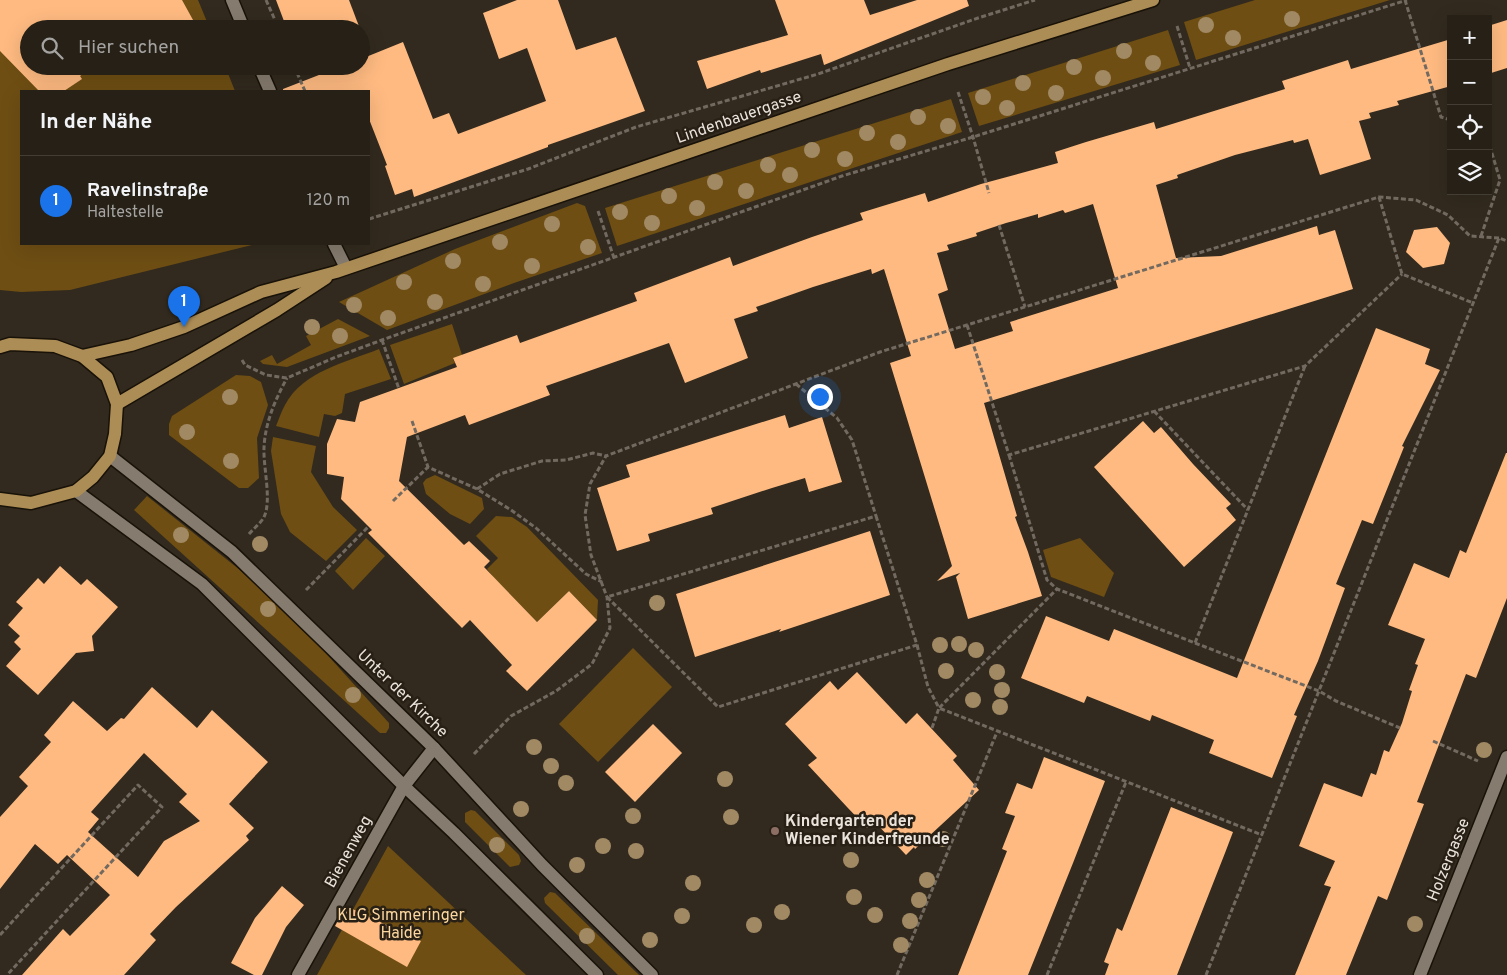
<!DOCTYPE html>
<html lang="de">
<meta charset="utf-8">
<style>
body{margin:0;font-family:Overpass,sans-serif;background:#2e281f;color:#f1f3f6}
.controls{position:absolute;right:15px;top:15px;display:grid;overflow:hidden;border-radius:0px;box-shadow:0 5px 20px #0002}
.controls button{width:45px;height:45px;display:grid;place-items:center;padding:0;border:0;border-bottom:1px solid #423e35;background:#262016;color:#f1f3f6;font:25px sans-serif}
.you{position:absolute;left:819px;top:396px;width:18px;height:18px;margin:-12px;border:4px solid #fff;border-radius:50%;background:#1a73e8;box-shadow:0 0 0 8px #1a73e833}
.badge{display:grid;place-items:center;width:32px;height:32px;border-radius:50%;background:#1a73e8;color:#fff;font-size:16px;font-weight:700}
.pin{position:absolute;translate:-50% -41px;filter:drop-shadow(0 1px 2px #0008)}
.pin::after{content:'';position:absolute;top:26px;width:18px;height:15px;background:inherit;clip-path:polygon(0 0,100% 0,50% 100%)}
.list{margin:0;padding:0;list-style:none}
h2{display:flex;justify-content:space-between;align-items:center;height:65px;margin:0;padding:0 20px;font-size:21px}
h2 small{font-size:16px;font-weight:400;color:#a4a3a1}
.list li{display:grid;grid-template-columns:32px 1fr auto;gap:15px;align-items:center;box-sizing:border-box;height:90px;padding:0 20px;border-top:1px solid #423e35}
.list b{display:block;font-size:19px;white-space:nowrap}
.list p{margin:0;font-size:16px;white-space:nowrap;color:#a4a3a1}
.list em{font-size:16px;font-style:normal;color:#a4a3a1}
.icon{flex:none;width:28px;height:28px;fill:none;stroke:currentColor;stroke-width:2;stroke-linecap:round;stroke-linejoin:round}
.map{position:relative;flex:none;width:1507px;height:975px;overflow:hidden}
.search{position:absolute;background:#262016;box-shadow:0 5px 20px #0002;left:20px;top:20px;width:350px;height:55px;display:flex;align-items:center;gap:12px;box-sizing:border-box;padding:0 18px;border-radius:28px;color:#a4a3a1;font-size:19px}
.panel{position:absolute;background:#262016;box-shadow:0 5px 20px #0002;left:20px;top:90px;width:350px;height:155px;border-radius:0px}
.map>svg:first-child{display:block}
.green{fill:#6e4e13}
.building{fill:#feba81;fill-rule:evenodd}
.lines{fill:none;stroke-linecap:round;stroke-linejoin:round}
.minor-casing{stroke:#191208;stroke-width:15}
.major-casing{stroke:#191208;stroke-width:15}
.path{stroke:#726a60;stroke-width:3;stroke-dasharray:5 2.5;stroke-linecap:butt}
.minor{stroke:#857b6e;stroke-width:12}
.major{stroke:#ad8d56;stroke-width:12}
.tree{fill:#a18964}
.education-dot{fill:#8d6e63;stroke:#282015;stroke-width:2}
.labels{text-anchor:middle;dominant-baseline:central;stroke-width:5;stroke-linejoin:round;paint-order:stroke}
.street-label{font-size:16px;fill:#eae4dd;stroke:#282015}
.poi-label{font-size:16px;font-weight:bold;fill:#eae4dd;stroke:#282015;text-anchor:start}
.park-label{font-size:16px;fill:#fbd69e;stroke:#282015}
</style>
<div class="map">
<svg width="1507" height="975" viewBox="0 0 1507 975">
<rect width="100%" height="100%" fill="#322a1e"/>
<g class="green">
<path d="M 0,0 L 198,0 L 210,29 L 29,29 L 29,66 L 225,66 L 235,91 L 21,91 L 21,244 L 256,244 L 70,290 L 21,292 L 0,290 Z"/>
<path d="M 1255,0 L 1390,0 L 1196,60 L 1184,22 Z"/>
<path d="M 1168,30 L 1180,65 L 979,126 L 968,93 Z"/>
<path d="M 951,99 L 962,132 L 617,246 L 605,208 Z"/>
<path d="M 577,203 L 585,206 L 602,253 L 514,283 L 387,330 L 339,302 L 455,249 Z"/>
<path d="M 338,319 L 370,336 L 287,367 L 263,364 L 260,361 L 272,355 L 277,364 L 311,345 L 306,336 Z"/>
<path d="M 452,324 L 462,355 L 453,359 L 455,363 L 404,384 L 390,345 Z"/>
<path d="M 379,349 L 391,379 L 345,394 L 342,413 L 335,416 L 324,414 L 319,437 L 276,426 C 279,419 281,412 285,405 C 303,371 347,362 379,349 Z"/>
<path d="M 236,375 L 250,376 L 261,382 L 268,405 L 257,438 L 259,478 L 248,488 L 239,488 L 169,435 L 169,424 L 172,416 Z"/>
<path d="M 273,437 L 316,446 L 311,472 L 333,507 L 357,530 L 326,561 L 290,532 L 281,514 L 271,451 Z"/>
<path d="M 435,475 L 482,498 L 484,509 L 470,524 L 450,514 L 426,494 L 423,483 L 426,479 Z"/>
<path d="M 147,496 L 240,570 L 312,638 L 389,723 L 389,728 L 386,733 L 380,733 L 134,510 Z"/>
<path d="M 496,516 L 512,517 L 527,527 L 598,600 L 597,620 L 569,591 L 537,622 L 494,578 L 487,569 L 498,558 L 476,536 Z"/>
<path d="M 366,538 L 385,556 L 353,590 L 335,571 Z"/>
<path d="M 1080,538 L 1114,573 L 1104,597 L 1051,577 L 1043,550 Z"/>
<path d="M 633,648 L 672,687 L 598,762 L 559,724 Z"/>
<path d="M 471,810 L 475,811 L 519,855 L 521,861 L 519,865 L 510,867 L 465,822 L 465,813 Z"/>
<path d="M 388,846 L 526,975 L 317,975 Z"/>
<path d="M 550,892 L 555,893 L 639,975 L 618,975 L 545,903 L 544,898 Z"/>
</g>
<g class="building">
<path d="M 0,0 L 182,0 L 198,29 L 29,29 L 29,66 L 94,66 L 80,76 L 82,79 L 64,91 L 39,91 L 0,51 Z"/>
<path d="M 276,0 L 349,0 L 360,29 L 287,29 Z"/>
<path d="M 517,0 L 558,0 L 576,50 L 616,37 L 645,111 L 548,145 L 548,147 L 414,197 L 412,189 L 395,195 L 385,166 L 387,165 L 369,119 L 369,91 L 283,91 L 283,89 L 342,66 L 361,66 L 361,59 L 403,42 L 433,119 L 449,113 L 458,134 L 546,101 L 527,48 L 499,59 L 483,13 Z"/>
<path d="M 775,0 L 864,0 L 870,15 L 917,0 L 967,0 L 969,6 L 824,65 L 821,54 L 761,73 L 760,70 L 707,89 L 697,61 L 788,35 Z"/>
<path d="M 1507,20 L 1507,68 L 1488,74 L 1488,26 Z"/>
<path d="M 1451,39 L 1451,86 L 1397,101 L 1399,105 L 1369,113 L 1371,118 L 1359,121 L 1371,159 L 1320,175 L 1308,139 L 1294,143 L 1293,140 L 1235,155 L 1177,175 L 1178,178 L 1156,185 L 1176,258 L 1221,256 L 1317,226 L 1319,235 L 1335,230 L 1353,289 L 984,403 L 1017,516 L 1015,517 L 1028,552 L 1042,596 L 968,619 L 956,577 L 960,573 L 937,581 L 952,566 L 890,363 L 911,356 L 884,269 L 872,274 L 871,269 L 813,287 L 756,307 L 758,311 L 734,319 L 748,358 L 685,383 L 669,343 L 546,386 L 550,395 L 469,425 L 465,415 L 407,437 L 399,481 L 464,545 L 469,541 L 490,561 L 484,567 L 537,622 L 569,591 L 597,620 L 527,691 L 506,671 L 512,665 L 470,620 L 462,628 L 368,533 L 372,530 L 341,499 L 344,477 L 327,474 L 327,444 L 337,419 L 355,422 L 360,402 L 457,367 L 453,358 L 517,335 L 520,343 L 637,301 L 634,293 L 730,257 L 733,266 L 812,237 L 863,220 L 860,213 L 925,193 L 928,202 L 981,184 L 1058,163 L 1055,152 L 1086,142 L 1154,122 L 1156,129 L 1285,89 L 1282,81 L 1348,60 L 1351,69 ZM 1093,204 L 1118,288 L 1010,322 L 1013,331 L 955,349 L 938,294 L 948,290 L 937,253 L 949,250 L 947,245 L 977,236 L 976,233 L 1006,223 L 1038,214 L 1038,218 L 1063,210 L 1065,213 Z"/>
<path d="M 1437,227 L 1450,243 L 1444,264 L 1423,268 L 1406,252 L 1414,230 Z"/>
<path d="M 1376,328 L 1430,349 L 1425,364 L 1440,370 L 1402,446 L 1404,447 L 1373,524 L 1362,520 L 1336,584 L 1345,588 L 1318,661 L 1294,715 L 1297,716 L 1272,778 L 1209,753 L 1214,740 L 1152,715 L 1150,721 L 1087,696 L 1084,703 L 1021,678 L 1046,616 L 1109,641 L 1114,629 L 1237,678 Z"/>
<path d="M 785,415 L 789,428 L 822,417 L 842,482 L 809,492 L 805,478 L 772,488 L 711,508 L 713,514 L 648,534 L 650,541 L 617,551 L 597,488 L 630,477 L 626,465 Z"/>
<path d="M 1143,421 L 1154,433 L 1161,427 L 1193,464 L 1231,504 L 1226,508 L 1236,520 L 1184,567 L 1094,467 Z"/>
<path d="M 1506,453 L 1507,453 L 1507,598 L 1476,678 L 1466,674 L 1417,802 L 1424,804 L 1387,900 L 1378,896 L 1346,975 L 1295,975 L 1331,887 L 1324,885 L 1335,861 L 1299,846 L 1324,783 L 1362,797 L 1371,773 L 1376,775 L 1384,750 L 1389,752 L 1402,723 L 1412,691 L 1409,690 L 1418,665 L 1415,664 L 1425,639 L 1388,625 L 1414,563 L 1449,578 L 1460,550 L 1466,553 Z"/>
<path d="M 870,531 L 890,595 L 779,632 L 781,629 L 695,657 L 676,594 Z"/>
<path d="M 60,566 L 81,585 L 87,579 L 118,607 L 92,636 L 94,651 L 76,653 L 38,695 L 6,666 L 21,649 L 14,642 L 20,636 L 8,625 L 23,608 L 16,602 L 38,578 L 44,584 Z"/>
<path d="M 857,672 L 906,724 L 917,713 L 957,756 L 953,760 L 979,790 L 915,849 L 914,847 L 906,855 L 874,821 L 867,828 L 847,807 L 808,765 L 817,758 L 785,724 L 830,681 L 838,690 Z"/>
<path d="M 152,687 L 197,728 L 212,710 L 268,762 L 229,804 L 254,828 L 246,836 L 249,840 L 176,907 L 150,934 L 156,940 L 124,975 L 22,975 L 63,929 L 70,936 L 110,895 L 67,855 L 58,864 L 35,844 L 0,889 L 0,817 L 28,786 L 19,777 L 51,742 L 44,735 L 73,701 L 107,731 L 121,718 L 124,719 ZM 144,753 L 187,794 L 179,802 L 200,821 L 164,841 L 138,877 L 88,832 L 99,819 L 91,812 Z"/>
<path d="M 653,724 L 682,753 L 635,802 L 605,772 Z"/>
<path d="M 1044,757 L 1105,781 L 1073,863 L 1028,975 L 958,975 L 1007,851 L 1002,849 L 1015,816 L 1005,813 L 1017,783 L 1032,789 Z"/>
<path d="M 1171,807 L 1233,832 L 1225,853 L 1177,975 L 1105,975 L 1109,964 L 1104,962 L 1117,928 L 1122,931 Z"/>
<path d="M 282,886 L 304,905 L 286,927 L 262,975 L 254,975 L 231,963 L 255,918 Z"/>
<path d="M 346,906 L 421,941 L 407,967 L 335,926 Z"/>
</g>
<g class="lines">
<g class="minor-casing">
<g id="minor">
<path d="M 232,0 L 244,29"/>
<path d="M 259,66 L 270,91"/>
<path d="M 334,244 L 346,268"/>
<path d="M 110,456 L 232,552 L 434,748 L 542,865 L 652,975"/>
<path d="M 76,491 L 202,584 L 404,786 L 454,833 L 597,975"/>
<path d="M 298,975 L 404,786 L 434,748"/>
<path d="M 1420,975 L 1507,757"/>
</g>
</g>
<g class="major-casing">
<g id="major">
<path d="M 0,347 L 10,344 L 55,346 L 82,356 L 107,377 L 117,404 L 115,434 L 110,456 L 93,477 L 76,491 L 31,503 L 0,499"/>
<path d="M 82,356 L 131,345 L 184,327 L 261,292 L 336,272 L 948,64 L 1153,0"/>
<path d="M 117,404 L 277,310 L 326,278"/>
</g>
</g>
<g class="path">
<path d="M 266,0 L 279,29"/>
<path d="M 1405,0 L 1441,117 L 1451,120"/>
<path d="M 1177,26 L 1190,68"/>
<path d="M 294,66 L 305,91"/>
<path d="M 958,92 L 973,137 L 989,193"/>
<path d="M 1379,197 L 1402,274 L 1473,303"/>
<path d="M 598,211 L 614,258"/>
<path d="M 369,219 L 528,169 L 636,127 L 818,74 L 978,18 L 1035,0"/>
<path d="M 999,225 L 1025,307"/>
<path d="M 1481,236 L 1500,180 L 1488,140"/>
<path d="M 967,325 L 1009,455 L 1305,366 L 1402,274"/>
<path d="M 382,340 L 399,389"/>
<path d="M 242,360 L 245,365 L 266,375 L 287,378 L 336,357 L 382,340 L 842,176 L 973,137 L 1407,0"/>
<path d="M 796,384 L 837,418 L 852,440 L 876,516"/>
<path d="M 1154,411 L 1248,510"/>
<path d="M 412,421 L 428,467 L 477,489 L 511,510 L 536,528 L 586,574 L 602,582"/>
<path d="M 1009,455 L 1047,580 L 1057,589 L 1195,643 L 1305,366"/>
<path d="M 477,489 L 500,474 L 542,461 L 566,460 L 593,453 L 606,456"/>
<path d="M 393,501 L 428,467"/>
<path d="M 876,516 L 917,645 L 718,707 L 607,597 Z"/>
<path d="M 249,534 C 253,529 261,523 264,517 C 272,501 263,466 264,448 C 265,423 275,400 287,378"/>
<path d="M 306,590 L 368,527"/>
<path d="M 1195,643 L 1319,691 L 1336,701 L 1400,728"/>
<path d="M 917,645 L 928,687 L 939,708 L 1057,589"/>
<path d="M 932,728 L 939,708 L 1262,835"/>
<path d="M 1433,741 L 1478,761"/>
<path d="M 474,754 L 511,716 L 556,691 L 592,664 L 610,628 L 607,597 L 591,555 L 585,515 L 590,484 L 606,456 L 880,352 L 1379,197 L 1416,200 L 1448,215 L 1470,236 L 1499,238"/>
<path d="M 0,935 L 138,785 L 162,807 L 7,975"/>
<path d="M 897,975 L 997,732"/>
<path d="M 1047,975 L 1126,782"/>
<path d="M 1206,975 L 1499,238 L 1507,241"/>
</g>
<use href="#minor" class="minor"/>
<use href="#major" class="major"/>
</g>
<g class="tree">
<circle cx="1292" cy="19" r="8"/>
<circle cx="1206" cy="25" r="8"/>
<circle cx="1233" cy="38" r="8"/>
<circle cx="1124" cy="51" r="8"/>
<circle cx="1153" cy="63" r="8"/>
<circle cx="1074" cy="67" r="8"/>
<circle cx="1103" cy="78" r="8"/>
<circle cx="1023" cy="83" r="8"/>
<circle cx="1056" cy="93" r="8"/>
<circle cx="983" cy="97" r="8"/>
<circle cx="1007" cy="108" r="8"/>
<circle cx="918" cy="117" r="8"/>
<circle cx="948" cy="126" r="8"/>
<circle cx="867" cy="133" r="8"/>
<circle cx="898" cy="142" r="8"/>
<circle cx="812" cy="150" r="8"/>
<circle cx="845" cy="159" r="8"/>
<circle cx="768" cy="165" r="8"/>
<circle cx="790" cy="175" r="8"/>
<circle cx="715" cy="182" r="8"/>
<circle cx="746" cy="191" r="8"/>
<circle cx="669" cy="196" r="8"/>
<circle cx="697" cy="208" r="8"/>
<circle cx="620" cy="212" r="8"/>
<circle cx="652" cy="223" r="8"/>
<circle cx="552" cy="224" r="8"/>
<circle cx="500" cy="242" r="8"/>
<circle cx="588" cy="247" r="8"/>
<circle cx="453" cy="261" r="8"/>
<circle cx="532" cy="266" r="8"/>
<circle cx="404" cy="282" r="8"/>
<circle cx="483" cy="284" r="8"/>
<circle cx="435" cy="302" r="8"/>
<circle cx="354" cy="305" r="8"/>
<circle cx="388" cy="318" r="8"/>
<circle cx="312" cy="327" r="8"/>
<circle cx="340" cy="336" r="8"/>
<circle cx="230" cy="397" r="8"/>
<circle cx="187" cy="432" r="8"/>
<circle cx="231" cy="461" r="8"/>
<circle cx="181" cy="535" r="8"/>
<circle cx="260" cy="544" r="8"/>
<circle cx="657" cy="603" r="8"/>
<circle cx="268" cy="609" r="8"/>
<circle cx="959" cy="644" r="8"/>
<circle cx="940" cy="645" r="8"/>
<circle cx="976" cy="650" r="8"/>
<circle cx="946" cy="671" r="8"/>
<circle cx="997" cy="672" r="8"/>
<circle cx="1002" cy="690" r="8"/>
<circle cx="353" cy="695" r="8"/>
<circle cx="973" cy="700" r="8"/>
<circle cx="1000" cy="707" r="8"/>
<circle cx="534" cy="747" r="8"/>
<circle cx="1484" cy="750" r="8"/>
<circle cx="551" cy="766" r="8"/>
<circle cx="725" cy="779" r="8"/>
<circle cx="566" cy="783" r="8"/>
<circle cx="521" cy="809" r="8"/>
<circle cx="633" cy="816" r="8"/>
<circle cx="731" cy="817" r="8"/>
<circle cx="943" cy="839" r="8"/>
<circle cx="497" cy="845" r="8"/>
<circle cx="603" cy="846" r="8"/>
<circle cx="636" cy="851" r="8"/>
<circle cx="851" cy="860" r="8"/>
<circle cx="577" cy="865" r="8"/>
<circle cx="927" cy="880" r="8"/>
<circle cx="693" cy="883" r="8"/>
<circle cx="854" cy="897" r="8"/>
<circle cx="919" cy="900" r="8"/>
<circle cx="782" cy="912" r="8"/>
<circle cx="875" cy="915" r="8"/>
<circle cx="682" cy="916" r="8"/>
<circle cx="910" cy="921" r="8"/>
<circle cx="1415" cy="924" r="8"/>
<circle cx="754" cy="925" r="8"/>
<circle cx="587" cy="936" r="8"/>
<circle cx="650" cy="940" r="8"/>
<circle cx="901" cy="945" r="8"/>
</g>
<circle class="education-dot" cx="775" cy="831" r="5"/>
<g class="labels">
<g class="street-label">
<text transform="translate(739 118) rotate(-19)">Lindenbauergasse</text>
<text transform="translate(402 694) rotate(44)">Unter der Kirche</text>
<text transform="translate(349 852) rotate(-61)">Bienenweg</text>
<text transform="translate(1449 860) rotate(-68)">Holzergasse</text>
</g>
<g class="poi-label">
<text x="785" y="822">Kindergarten der<tspan x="785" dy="18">Wiener Kinderfreunde</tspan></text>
</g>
<g class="park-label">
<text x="401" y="916">KLG Simmeringer<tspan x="401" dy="18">Haide</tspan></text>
</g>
</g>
</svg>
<div class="controls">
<button>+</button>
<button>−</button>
<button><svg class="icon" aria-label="locate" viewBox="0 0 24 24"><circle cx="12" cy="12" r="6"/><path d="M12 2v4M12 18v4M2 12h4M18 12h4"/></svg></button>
<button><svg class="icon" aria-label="layers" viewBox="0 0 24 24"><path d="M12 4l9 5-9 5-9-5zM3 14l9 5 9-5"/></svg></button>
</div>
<div class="you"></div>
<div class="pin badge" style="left:184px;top:327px">1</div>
<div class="search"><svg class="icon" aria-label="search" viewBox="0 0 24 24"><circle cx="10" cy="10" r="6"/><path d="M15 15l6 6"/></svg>Hier suchen</div>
<section class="panel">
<h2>In der Nähe<small></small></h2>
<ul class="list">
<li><span class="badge">1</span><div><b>Ravelinstraße</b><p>Haltestelle</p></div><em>120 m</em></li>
</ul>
</section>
</div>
